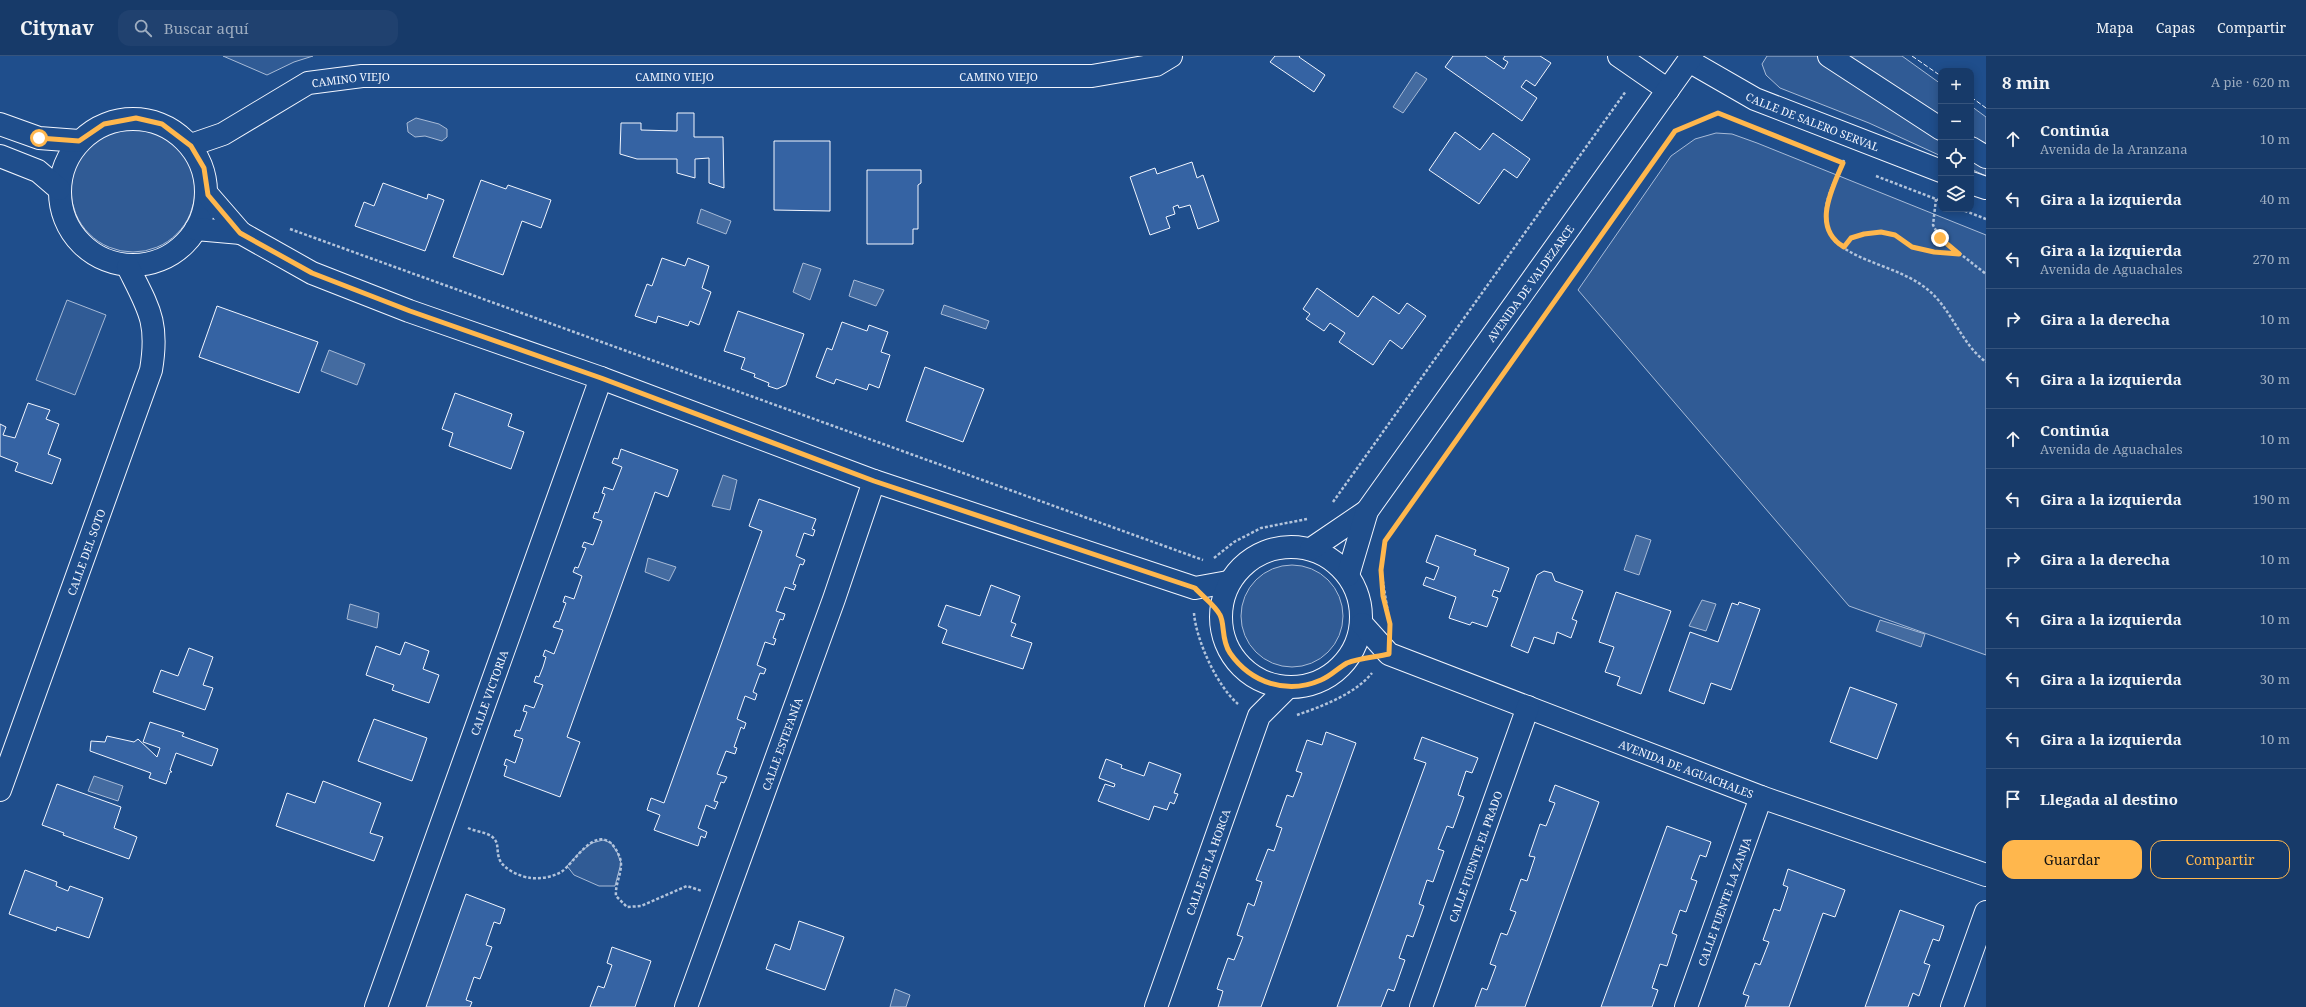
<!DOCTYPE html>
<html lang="es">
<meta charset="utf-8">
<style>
body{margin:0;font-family:"Noto Serif",serif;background:#20416f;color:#f1f3f6}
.controls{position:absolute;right:12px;top:12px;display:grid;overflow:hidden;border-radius:8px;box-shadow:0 2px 10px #0003}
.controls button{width:36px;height:36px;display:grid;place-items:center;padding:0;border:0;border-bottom:1px solid #36547d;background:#173a69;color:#f1f3f6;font:20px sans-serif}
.stop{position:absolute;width:12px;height:12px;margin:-9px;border:3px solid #ffb74d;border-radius:50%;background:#fff}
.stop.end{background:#ffb74d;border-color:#fff;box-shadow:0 1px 4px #0008}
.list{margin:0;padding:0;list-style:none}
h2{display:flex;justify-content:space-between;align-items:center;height:52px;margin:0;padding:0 16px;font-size:17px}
h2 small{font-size:13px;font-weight:400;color:#9eadc0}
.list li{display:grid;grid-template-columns:26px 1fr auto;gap:12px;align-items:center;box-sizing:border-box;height:60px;padding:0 16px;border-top:1px solid #36547d}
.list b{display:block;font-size:15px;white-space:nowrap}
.list p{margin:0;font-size:13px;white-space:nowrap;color:#9eadc0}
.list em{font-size:13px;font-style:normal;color:#9eadc0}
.actions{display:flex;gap:8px;padding:12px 16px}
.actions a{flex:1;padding:9px 0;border:1px solid #ffb74d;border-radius:12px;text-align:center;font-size:14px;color:#ffb74d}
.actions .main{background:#ffb74d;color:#111}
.icon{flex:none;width:22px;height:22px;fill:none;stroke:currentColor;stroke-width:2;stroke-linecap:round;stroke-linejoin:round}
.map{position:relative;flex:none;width:1986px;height:951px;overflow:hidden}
header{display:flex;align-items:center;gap:24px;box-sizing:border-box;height:56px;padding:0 20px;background:#173a69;border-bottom:1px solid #36547d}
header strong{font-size:19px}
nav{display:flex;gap:22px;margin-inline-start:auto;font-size:14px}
.search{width:280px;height:36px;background:#20416f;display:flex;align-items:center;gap:10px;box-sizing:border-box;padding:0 14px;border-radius:12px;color:#9eadc0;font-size:15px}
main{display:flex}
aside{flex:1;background:#173a69}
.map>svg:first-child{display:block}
.built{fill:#305b95;stroke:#a8bbd7}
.water{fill:#446ba0;stroke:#a8bbd7}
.building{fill:#3563a3;stroke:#f2f6ff}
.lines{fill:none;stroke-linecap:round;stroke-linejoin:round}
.minor-casing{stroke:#f2f6ff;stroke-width:24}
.path{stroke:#b3c4dc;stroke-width:2.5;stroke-dasharray:3 2;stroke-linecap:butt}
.minor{stroke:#1f4e8c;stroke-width:22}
.fence{stroke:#f2f6ff;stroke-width:1;stroke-dasharray:5 2;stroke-linecap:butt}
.route{stroke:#ffb74d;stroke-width:5}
.labels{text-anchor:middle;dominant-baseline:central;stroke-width:3;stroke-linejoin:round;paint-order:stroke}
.street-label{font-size:11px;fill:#f2f6ff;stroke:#1f4e8c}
</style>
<header>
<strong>Citynav</strong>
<div class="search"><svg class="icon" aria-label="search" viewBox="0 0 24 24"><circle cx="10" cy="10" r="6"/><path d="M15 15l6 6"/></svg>Buscar aquí</div>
<nav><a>Mapa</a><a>Capas</a><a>Compartir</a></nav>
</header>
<main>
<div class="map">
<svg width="1986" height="951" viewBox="0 0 1986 951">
<rect width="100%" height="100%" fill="#1f4e8c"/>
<g class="built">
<path d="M 223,0 L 313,0 L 294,6 L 267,19 Z"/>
<path d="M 1767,0 L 1902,0 L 1941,28 L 1941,100 L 1869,67 L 1780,32 L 1766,19 L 1762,8 Z"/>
<path d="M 1971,50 L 1986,61 L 1986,120 L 1971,113 Z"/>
<circle cx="133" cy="134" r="62"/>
<path d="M 1716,77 L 1732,78 L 1757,87 L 1986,179 L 1986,599 L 1849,550 L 1578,234 L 1671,100 L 1695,83 Z"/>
<path d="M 67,244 L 106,259 L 75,339 L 36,324 Z"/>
<circle cx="1292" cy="560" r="51"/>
<path d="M 603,784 L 611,787 L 617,796 L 621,807 L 615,830 L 599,830 L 574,819 L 567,810 L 580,796 L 592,787 Z"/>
</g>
<g class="water">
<path d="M 1416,16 L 1427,23 L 1403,57 L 1393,51 Z"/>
<path d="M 416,62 L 439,68 L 447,73 L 447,81 L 442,85 L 425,80 L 415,81 L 408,76 L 407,67 Z"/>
<path d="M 701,153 L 731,165 L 726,178 L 697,167 Z"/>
<path d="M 803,207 L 821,213 L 810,244 L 793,236 Z"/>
<path d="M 854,224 L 884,234 L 876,250 L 849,240 Z"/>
<path d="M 944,249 L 989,265 L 986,273 L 941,258 Z"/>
<path d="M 329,294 L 365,308 L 357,329 L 321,315 Z"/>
<path d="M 723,419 L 737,424 L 730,454 L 712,450 Z"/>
<path d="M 1636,479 L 1651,484 L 1639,519 L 1624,514 Z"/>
<path d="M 648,502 L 676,511 L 669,525 L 645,516 Z"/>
<path d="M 1702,544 L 1716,548 L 1706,575 L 1689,570 Z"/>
<path d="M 350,548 L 379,557 L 377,572 L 347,563 Z"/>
<path d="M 1880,564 L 1925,578 L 1921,591 L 1876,575 Z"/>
<path d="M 94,720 L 123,730 L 118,745 L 88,735 Z"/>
<path d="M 895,933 L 910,939 L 906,951 L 890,951 Z"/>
</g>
<g class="building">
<path d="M 1275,0 L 1300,0 L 1299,1 L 1325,19 L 1314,36 L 1270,6 Z"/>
<path d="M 1453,0 L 1485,0 L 1504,13 L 1508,6 L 1503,3 L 1505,0 L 1540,0 L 1551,7 L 1535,30 L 1526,24 L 1521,31 L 1537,42 L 1522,65 L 1445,11 Z"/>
<path d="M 677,57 L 694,57 L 694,81 L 723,81 L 724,132 L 709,127 L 709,102 L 695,103 L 695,122 L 677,117 L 677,103 L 637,103 L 620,98 L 621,67 L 641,67 L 641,74 L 677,75 Z"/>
<path d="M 1455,76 L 1480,94 L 1493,77 L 1530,103 L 1517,122 L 1504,113 L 1479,148 L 1429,114 Z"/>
<path d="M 774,85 L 830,85 L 830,155 L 774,154 Z"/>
<path d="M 1192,106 L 1197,122 L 1203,119 L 1219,165 L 1198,173 L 1190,149 L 1179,152 L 1178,149 L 1173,151 L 1175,158 L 1166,161 L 1170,172 L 1150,179 L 1130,121 L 1155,112 L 1157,118 Z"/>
<path d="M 867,114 L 921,114 L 921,127 L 918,129 L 918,173 L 913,173 L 913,188 L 867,188 Z"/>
<path d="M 481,124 L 506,133 L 508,129 L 551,144 L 541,172 L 522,165 L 503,219 L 453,201 Z"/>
<path d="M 383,127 L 427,143 L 428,138 L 444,144 L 425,195 L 355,170 L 364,146 L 374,150 Z"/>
<path d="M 662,202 L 685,210 L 688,202 L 709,210 L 702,232 L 711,236 L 699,269 L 690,265 L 688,270 L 658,260 L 656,267 L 635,260 L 647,228 L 652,230 Z"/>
<path d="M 1317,232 L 1358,261 L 1373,240 L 1399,258 L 1407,247 L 1426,260 L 1402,293 L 1390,284 L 1373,309 L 1339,286 L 1345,277 L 1330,267 L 1324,275 L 1306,263 L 1310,258 L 1303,253 Z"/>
<path d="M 217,250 L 318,286 L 299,337 L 199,301 Z"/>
<path d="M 738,255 L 804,278 L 786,329 L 777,333 L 768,330 L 769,327 L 754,321 L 755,318 L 741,313 L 745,302 L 724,295 Z"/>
<path d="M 842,266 L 867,275 L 869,269 L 888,276 L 881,296 L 890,299 L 879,332 L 869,328 L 867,334 L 836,323 L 834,328 L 816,321 L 827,292 L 832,294 Z"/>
<path d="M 925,311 L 984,333 L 963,386 L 906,365 Z"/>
<path d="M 455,337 L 512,358 L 508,370 L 524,376 L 511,413 L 449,390 L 453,377 L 442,373 Z"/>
<path d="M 28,347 L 50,354 L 46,363 L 59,368 L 48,398 L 61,403 L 52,428 L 15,415 L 18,407 L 0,400 L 0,368 L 6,371 L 3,379 L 15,382 Z"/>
<path d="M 621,393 L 678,414 L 668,441 L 655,436 L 567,681 L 580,686 L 560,741 L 504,720 L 507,710 L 504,709 L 506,703 L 515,707 L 523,683 L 514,680 L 516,674 L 520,675 L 527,656 L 523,655 L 525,649 L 534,652 L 543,629 L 534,626 L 536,620 L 539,621 L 543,611 L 546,601 L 543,600 L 545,594 L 554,598 L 563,574 L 553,571 L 556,565 L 559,566 L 566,547 L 563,546 L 565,540 L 574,543 L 582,520 L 573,516 L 575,511 L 578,512 L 586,492 L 582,491 L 584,486 L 593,489 L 602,465 L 593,462 L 595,456 L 598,457 L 605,438 L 602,437 L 604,431 L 613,434 L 622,411 L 612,407 L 614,402 L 618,403 Z"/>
<path d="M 759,443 L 816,463 L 812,473 L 815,474 L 813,480 L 804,477 L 796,500 L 805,504 L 803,509 L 800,508 L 793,528 L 796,529 L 794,534 L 785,531 L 776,555 L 785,558 L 783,564 L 780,563 L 773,582 L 776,583 L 774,589 L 765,586 L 757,609 L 766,613 L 764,618 L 760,617 L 753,636 L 757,638 L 755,644 L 745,640 L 737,663 L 746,667 L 744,673 L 741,671 L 734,691 L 737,692 L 735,698 L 726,695 L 717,718 L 727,721 L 724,727 L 721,726 L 714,745 L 718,746 L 715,753 L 706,749 L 698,772 L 707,776 L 705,782 L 701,780 L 698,790 L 654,774 L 660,759 L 647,754 L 651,742 L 664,747 L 762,475 L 749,470 Z"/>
<path d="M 1436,479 L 1476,494 L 1474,499 L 1509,512 L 1500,536 L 1494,534 L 1492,540 L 1498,542 L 1487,571 L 1472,566 L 1470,569 L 1449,562 L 1456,541 L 1423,529 L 1426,521 L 1434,524 L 1439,511 L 1426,506 Z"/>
<path d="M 1544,515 L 1552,517 L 1555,525 L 1583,535 L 1572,563 L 1577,565 L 1571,582 L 1557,576 L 1554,588 L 1534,581 L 1528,597 L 1511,590 L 1537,519 Z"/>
<path d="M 991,529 L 1020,540 L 1011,566 L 1016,568 L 1011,580 L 1032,587 L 1023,613 L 942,587 L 947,574 L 938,570 L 946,549 L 980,560 Z"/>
<path d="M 1616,536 L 1671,555 L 1641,638 L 1617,629 L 1620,621 L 1605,616 L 1614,591 L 1599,586 Z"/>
<path d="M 1739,546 L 1760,553 L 1731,634 L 1711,627 L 1704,648 L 1669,635 L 1690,576 L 1718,586 L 1732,547 L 1738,549 Z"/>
<path d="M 405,586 L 429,595 L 423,613 L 439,619 L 429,647 L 392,634 L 394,629 L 366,619 L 376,590 L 400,599 Z"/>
<path d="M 189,592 L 213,601 L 203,629 L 213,632 L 205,654 L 153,636 L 161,614 L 178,620 Z"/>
<path d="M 1850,631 L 1897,648 L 1877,703 L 1830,686 Z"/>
<path d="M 374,663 L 427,682 L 412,725 L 358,705 Z"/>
<path d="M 150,666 L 184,677 L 182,680 L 218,693 L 212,710 L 176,697 L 170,714 L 172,716 L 170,716 L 166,728 L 149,722 L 151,717 L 90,695 L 91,685 L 105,686 L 107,680 L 134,686 L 138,683 L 157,701 L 160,692 L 143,686 Z"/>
<path d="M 1326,676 L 1356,687 L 1261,951 L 1218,951 L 1223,935 L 1217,933 L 1219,927 L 1228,902 L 1234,904 L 1243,881 L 1237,879 L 1248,847 L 1254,850 L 1262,826 L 1256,824 L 1268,793 L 1274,795 L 1282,772 L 1276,770 L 1287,739 L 1293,741 L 1302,717 L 1296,715 L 1307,684 L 1322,689 Z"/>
<path d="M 1422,681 L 1478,702 L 1472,717 L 1466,715 L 1458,739 L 1464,741 L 1453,772 L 1447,770 L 1438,793 L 1444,795 L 1433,826 L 1427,824 L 1419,848 L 1424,850 L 1413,881 L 1407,879 L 1399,902 L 1405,904 L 1394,935 L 1388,933 L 1381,951 L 1337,951 L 1426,707 L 1414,703 Z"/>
<path d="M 1106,703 L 1122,709 L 1121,712 L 1144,720 L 1149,706 L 1181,718 L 1174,737 L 1178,738 L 1174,748 L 1170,746 L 1167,754 L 1154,750 L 1149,764 L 1098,745 L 1105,728 L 1114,731 L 1115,728 L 1099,722 Z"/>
<path d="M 323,725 L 381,747 L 370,777 L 383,781 L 374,805 L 276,770 L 287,737 L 315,747 Z"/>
<path d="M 57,728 L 121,751 L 114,772 L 137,781 L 129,803 L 63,779 L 64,777 L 42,769 Z"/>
<path d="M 1555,729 L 1599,746 L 1525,951 L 1475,951 L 1482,932 L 1487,934 L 1496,910 L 1490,908 L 1501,877 L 1507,879 L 1516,856 L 1510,854 L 1521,823 L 1527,825 L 1535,801 L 1529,800 L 1540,768 L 1546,770 L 1555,747 L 1549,745 Z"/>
<path d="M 1667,770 L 1711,786 L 1706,801 L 1700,799 L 1691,823 L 1697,825 L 1686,856 L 1680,854 L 1672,877 L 1677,879 L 1667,910 L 1660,908 L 1652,932 L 1658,934 L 1652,951 L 1601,951 Z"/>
<path d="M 1788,813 L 1845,834 L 1835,861 L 1823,857 L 1789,951 L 1745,951 L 1749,940 L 1743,938 L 1755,907 L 1760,909 L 1769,886 L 1763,884 L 1774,853 L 1780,855 L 1788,831 L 1783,829 Z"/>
<path d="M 25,814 L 57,826 L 56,830 L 68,835 L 70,830 L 103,842 L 89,882 L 57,871 L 56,875 L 9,858 Z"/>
<path d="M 466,838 L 505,853 L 500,868 L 494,866 L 486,889 L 492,891 L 480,923 L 474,921 L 466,944 L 472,946 L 470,951 L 426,951 Z"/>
<path d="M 1900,854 L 1944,870 L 1939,885 L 1933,883 L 1924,907 L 1930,909 L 1919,940 L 1913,937 L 1908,951 L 1865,951 Z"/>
<path d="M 799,865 L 844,881 L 825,934 L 766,913 L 775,888 L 790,894 Z"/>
<path d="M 612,891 L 651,905 L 635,951 L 590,951 L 598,930 L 604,932 L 612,909 L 607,907 Z"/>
</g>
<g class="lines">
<g class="minor-casing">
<g id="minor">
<path d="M 1619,0 L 1668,34"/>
<path d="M 1829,0 L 1941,73"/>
<path id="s1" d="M 1689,5 L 1755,43 L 1941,115"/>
<circle cx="133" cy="136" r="73"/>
<path d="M 0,68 L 39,82 L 79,85"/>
<path id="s2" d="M 191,89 L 223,78 L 308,27 L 362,20 L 1092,20 L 1156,9 L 1171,0"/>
<path d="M 1971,92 L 1986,101"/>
<path d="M 0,100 L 38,115 L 59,133"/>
<path d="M 1971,127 L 1986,132"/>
<path d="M 208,139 L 241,177 L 312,217 L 409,255 L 601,322 L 874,425 L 1195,532 L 1228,526"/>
<path d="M 196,173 L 241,177"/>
<circle cx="1291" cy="561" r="70"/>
<path d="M 1311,493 L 1367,455"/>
<path id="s3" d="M 1348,519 L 1367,455 L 1692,0"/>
<path id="s4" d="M 1362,568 L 1389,598 L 1761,741 L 1986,819"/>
<path id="s5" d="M 0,734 L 151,314 C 159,266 149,253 128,211"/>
<path id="s6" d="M 376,951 L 601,322"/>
<path id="s7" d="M 686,951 L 834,543 L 874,425"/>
<path id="s8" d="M 1156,951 L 1259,660 L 1288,631"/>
<path id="s9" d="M 1421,951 L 1528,651"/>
<path id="s10" d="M 1686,951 L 1761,741"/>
<path d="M 1952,951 L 1986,856"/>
</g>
</g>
<g class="path">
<path d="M 1844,104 C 1839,117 1830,132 1827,146 C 1824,160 1826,178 1838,188 C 1864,208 1901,212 1927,233 C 1952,253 1961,288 1986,306"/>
<path d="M 1876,120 L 1941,145"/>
<path d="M 1936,143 L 1933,169 L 1940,182 L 1986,218"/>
<path d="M 1960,153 L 1986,163"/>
<path d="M 290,173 L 1203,504"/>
<path d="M 1844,191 L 1851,182 L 1864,178 L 1881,176 L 1895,179 L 1912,191 L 1934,196 L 1959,198"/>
<path d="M 1333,446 L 1626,35"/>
<path d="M 1387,482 L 1675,75 L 1718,57 L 1740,66"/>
<path d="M 1384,495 L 1381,514 L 1388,557"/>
<path d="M 1214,502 L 1234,486 L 1261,472 L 1307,463"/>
<path d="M 1194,557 C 1196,584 1217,630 1238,648"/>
<path d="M 1297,659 C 1323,650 1355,638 1372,617"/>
<path d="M 468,772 C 474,775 485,776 491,780 C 500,786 496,793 499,802 C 502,813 521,821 531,822 C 542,823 552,821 561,816 C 573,809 593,770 612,788 C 616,793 621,801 621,808 C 621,819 615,829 616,840 L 627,851 L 641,850 L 687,830 L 702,835"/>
</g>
<use href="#minor" class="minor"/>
<g class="fence">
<path d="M 1912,0 L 1941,20"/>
<path d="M 1971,41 L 1986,52"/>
</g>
</g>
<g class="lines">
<path class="route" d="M 39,82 L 79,85 L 104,68 L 136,62 L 162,68 L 191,90 L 204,112 L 208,139 L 240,177 L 312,217 L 410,255 L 601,322 L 874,425 L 1195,532 C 1202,540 1215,549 1220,559 C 1225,568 1221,584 1230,597 C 1251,627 1287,639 1321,624 C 1331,620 1338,612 1347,607 C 1359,602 1376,601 1389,598 L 1390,568 L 1383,540 L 1381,514 L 1385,485 L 1675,75 L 1718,57 L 1843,107 C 1832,133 1811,172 1844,191 L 1851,182 L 1864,178 L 1881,176 L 1895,179 L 1912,191 L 1934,196 L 1959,198 L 1940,182"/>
</g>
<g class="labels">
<g class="street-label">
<text stroke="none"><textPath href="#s2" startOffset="500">CAMINO VIEJO</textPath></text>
<text stroke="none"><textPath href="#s2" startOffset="824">CAMINO VIEJO</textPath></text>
<text stroke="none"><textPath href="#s2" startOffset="176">CAMINO VIEJO</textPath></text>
<text stroke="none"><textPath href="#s1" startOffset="138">CALLE DE SALERO SERVAL</textPath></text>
<text stroke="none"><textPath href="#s3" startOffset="347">AVENIDA DE VALDEZARCE</textPath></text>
<text stroke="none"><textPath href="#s5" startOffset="253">CALLE DEL SOTO</textPath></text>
<text stroke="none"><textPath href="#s6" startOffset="334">CALLE VICTORIA</textPath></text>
<text stroke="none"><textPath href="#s7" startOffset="280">CALLE ESTEFANÍA</textPath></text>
<text stroke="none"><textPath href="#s4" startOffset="359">AVENIDA DE AGUACHALES</textPath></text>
<text stroke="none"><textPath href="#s9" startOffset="160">CALLE FUENTE EL PRADO</textPath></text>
<text stroke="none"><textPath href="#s8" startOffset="154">CALLE DE LA HORCA</textPath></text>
<text stroke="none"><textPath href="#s10" startOffset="112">CALLE FUENTE LA ZANJA</textPath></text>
</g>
</g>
</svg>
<div class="controls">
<button>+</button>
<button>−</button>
<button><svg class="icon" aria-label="locate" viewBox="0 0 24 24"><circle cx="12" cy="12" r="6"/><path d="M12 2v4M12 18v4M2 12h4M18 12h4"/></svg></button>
<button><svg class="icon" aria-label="layers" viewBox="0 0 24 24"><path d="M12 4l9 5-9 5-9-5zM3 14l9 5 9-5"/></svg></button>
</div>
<div class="stop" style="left:39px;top:82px"></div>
<div class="stop end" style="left:1940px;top:182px"></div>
</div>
<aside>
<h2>8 min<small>A pie · 620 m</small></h2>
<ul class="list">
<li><svg class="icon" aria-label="ahead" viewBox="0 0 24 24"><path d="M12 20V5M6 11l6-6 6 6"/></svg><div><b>Continúa</b><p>Avenida de la Aranzana</p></div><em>10 m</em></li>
<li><svg class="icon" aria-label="left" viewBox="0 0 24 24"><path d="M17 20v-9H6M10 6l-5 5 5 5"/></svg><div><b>Gira a la izquierda</b></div><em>40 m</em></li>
<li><svg class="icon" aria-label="left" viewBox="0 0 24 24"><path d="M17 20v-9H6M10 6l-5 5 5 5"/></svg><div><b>Gira a la izquierda</b><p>Avenida de Aguachales</p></div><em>270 m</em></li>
<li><svg class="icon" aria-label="right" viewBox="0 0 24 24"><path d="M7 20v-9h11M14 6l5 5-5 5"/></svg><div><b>Gira a la derecha</b></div><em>10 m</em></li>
<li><svg class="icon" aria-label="left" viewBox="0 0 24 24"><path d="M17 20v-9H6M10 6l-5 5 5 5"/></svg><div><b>Gira a la izquierda</b></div><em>30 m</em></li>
<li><svg class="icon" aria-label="ahead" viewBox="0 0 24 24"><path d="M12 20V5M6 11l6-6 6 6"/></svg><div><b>Continúa</b><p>Avenida de Aguachales</p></div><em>10 m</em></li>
<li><svg class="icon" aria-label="left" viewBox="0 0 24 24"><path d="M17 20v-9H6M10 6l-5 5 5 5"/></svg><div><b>Gira a la izquierda</b></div><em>190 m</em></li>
<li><svg class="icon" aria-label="right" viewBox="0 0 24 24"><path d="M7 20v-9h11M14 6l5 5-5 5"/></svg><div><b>Gira a la derecha</b></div><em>10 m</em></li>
<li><svg class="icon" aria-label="left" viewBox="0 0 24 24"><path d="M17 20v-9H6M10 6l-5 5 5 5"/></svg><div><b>Gira a la izquierda</b></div><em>10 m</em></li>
<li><svg class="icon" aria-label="left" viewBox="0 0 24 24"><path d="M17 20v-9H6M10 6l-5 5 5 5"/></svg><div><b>Gira a la izquierda</b></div><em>30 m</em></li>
<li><svg class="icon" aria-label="left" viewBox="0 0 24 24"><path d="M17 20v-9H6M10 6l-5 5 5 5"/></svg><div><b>Gira a la izquierda</b></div><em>10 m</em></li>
<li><svg class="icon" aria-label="arrive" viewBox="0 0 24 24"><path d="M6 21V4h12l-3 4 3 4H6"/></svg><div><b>Llegada al destino</b></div></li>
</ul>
<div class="actions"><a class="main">Guardar</a><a>Compartir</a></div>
</aside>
</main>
